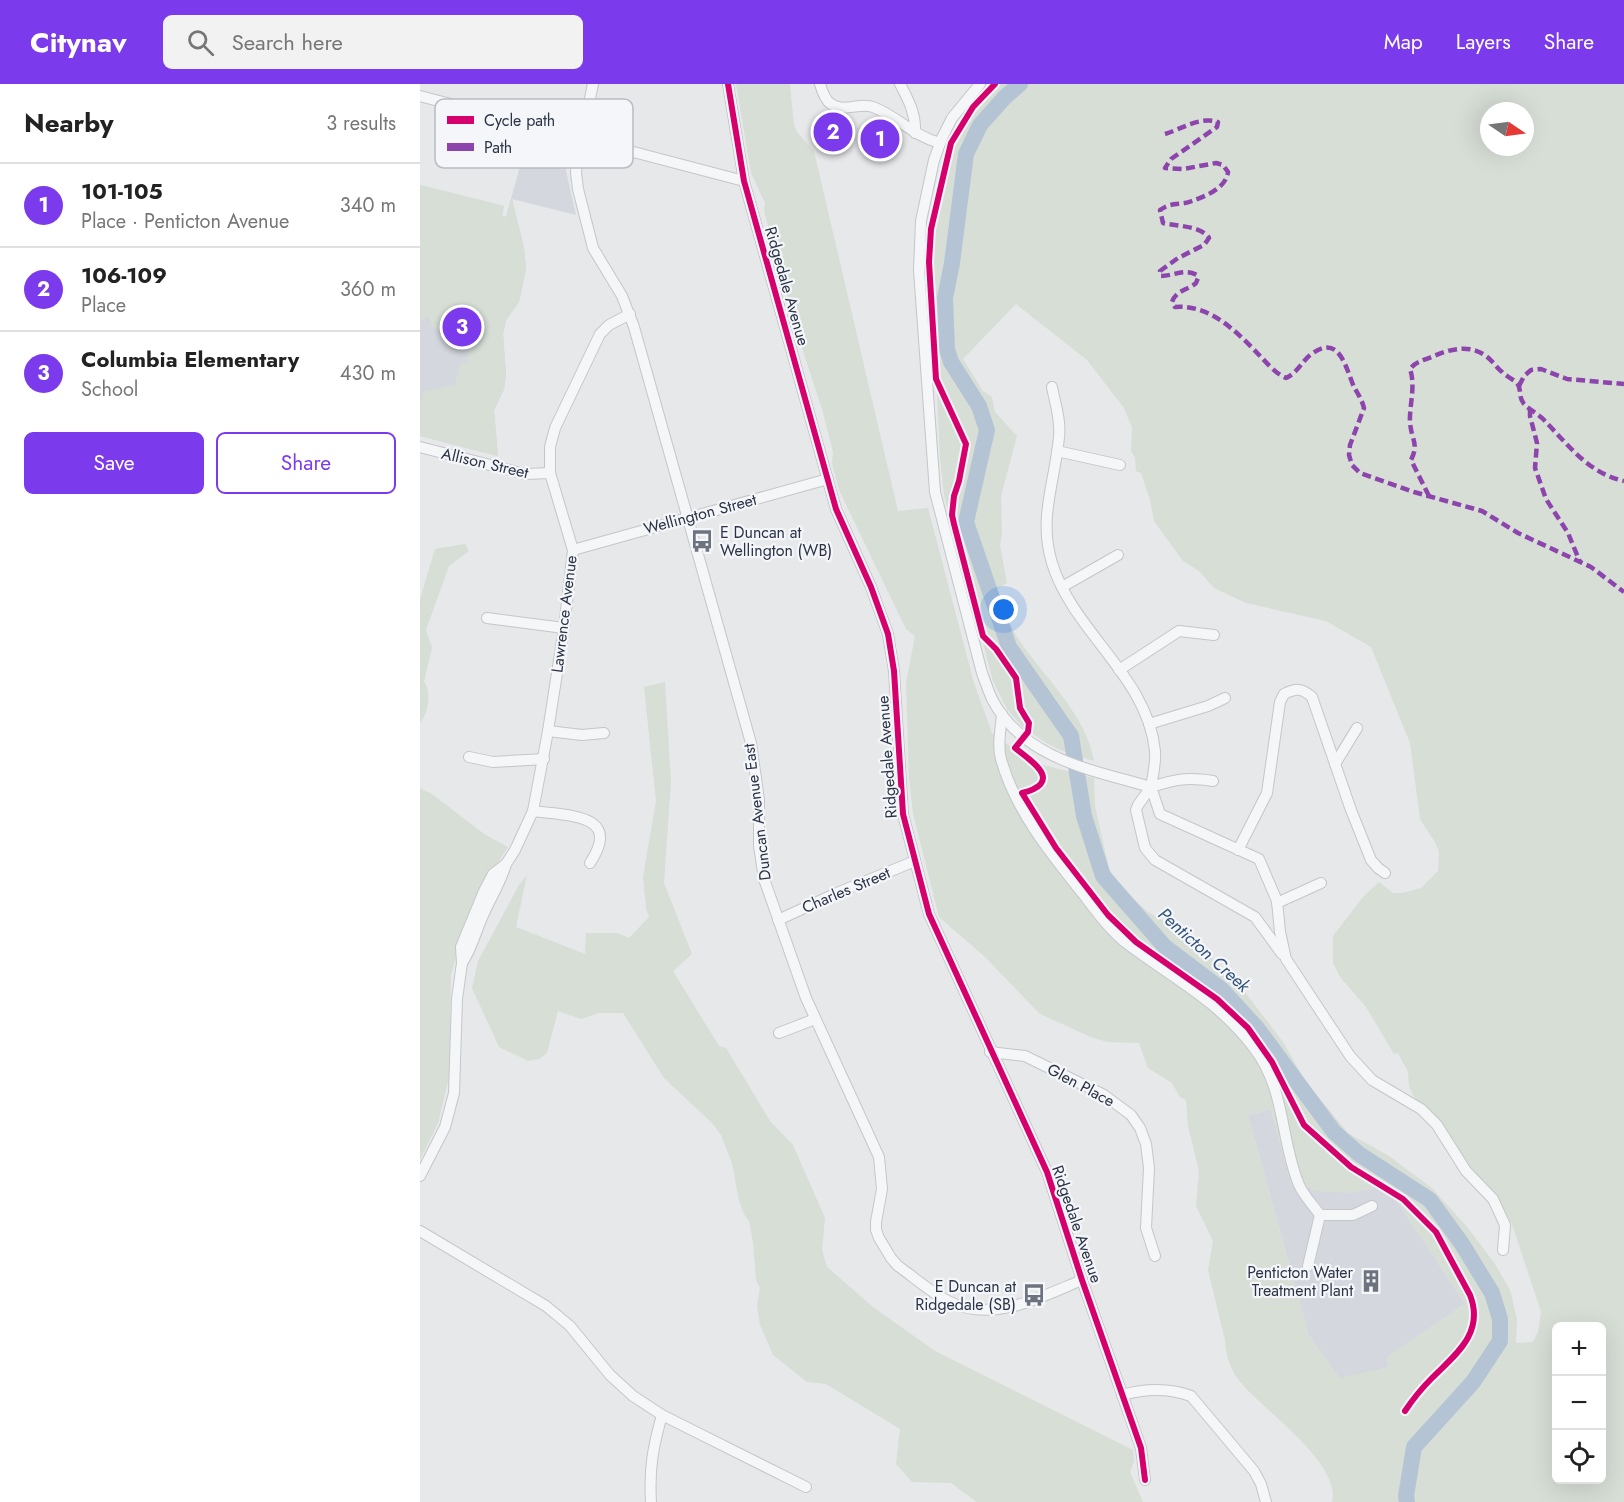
<!DOCTYPE html>
<meta charset="utf-8">
<style>
body{margin:0;font-family:Jost,sans-serif;background:#f2f2f2;color:#222}
.controls{position:absolute;right:18px;bottom:18px;display:grid;overflow:hidden;border-radius:9px;box-shadow:0 6px 24px #0002}
.controls button{width:54px;height:54px;display:grid;place-items:center;padding:0;border:0;border-bottom:2px solid #e0e0e0;background:#fff;color:#222;font:30px sans-serif}
.compass{position:absolute;left:1060px;top:18px;width:54px;height:54px;border-radius:50%;background:#fff;box-shadow:0 6px 24px #0002;rotate:103deg}
.you{position:absolute;left:584px;top:526px;width:21px;height:21px;margin:-15px;border:4px solid #fff;border-radius:50%;background:#1a73e8;box-shadow:0 0 0 9px #1a73e833}
.badge{display:grid;place-items:center;width:39px;height:39px;border-radius:50%;background:#7c3aed;color:#fff;font-size:20px;font-weight:700}
.pin{position:absolute;translate:-50% -50%;border:3px solid #fff;box-shadow:0 2px 6px #0006}
.list{margin:0;padding:0;list-style:none}
h2{display:flex;justify-content:space-between;align-items:center;height:78px;margin:0;padding:0 24px;font-size:26px}
h2 small{font-size:20px;font-weight:400;color:#767676}
.list li{display:grid;grid-template-columns:39px 1fr auto;gap:18px;align-items:center;box-sizing:border-box;height:84px;padding:0 24px;border-top:2px solid #e0e0e0}
.list b{display:block;font-size:22px;white-space:nowrap}
.list p{margin:0;font-size:20px;white-space:nowrap;color:#767676}
.list em{font-size:20px;font-style:normal;color:#767676}
.actions{display:flex;gap:12px;padding:18px 24px}
.actions a{flex:1;padding:14px 0;border:2px solid #7c3aed;border-radius:9px;text-align:center;font-size:21px;color:#7c3aed}
.actions .main{background:#7c3aed;color:#fff}
.icon{flex:none;width:33px;height:33px;fill:none;stroke:currentColor;stroke-width:2;stroke-linecap:round;stroke-linejoin:round}
.map{position:relative;flex:none;width:1204px;height:1418px;overflow:hidden}
header{display:flex;align-items:center;gap:36px;box-sizing:border-box;height:84px;padding:0 30px;background:#7c3aed;color:#fff}
header strong{font-size:28px}
nav{display:flex;gap:33px;margin-inline-start:auto;font-size:21px}
.search{width:420px;height:54px;background:#f2f2f2;display:flex;align-items:center;gap:15px;box-sizing:border-box;padding:0 21px;border-radius:9px;color:#767676;font-size:22px}
main{display:flex}
aside{flex:1;background:#fff}
.map>svg:first-child{display:block}
.built{fill:#d4d7dd}
.green{fill:#d6ded6;fill-rule:evenodd}
.lines{fill:none;stroke-linecap:round;stroke-linejoin:round}
.river{stroke:#b4c4d5;stroke-width:16}
.minor-casing{stroke:#c4c6c8;stroke-width:12}
.minor{stroke:#f5f6f7;stroke-width:10}
.quiet{stroke:#8e44ad;stroke-width:4.5;stroke-dasharray:9 4.5;stroke-linecap:butt}
.cycleway-casing{stroke:#f4f6f9;stroke-width:10}
.cycleway{stroke:#d6006c;stroke-width:6}
.labels{text-anchor:middle;dominant-baseline:central;stroke-width:4.5;stroke-linejoin:round;paint-order:stroke}
.street-label{font-size:16px;fill:#2b3445;stroke:#f4f6f9}
.poi-label{font-size:16px;fill:#2b3445;stroke:#f4f6f9;text-anchor:end}
.water-label{font-size:18px;font-style:italic;fill:#34527a;stroke:#f4f6f9}
.key{fill:#f4f6f9;stroke:#b8bcc3;stroke-width:1.5}
.key-label{font-size:16px;fill:#2b3445}
</style>
<header>
<strong>Citynav</strong>
<div class="search"><svg class="icon" aria-label="search" viewBox="0 0 24 24"><circle cx="10" cy="10" r="6"/><path d="M15 15l6 6"/></svg>Search here</div>
<nav><a>Map</a><a>Layers</a><a>Share</a></nav>
</header>
<main>
<aside>
<h2>Nearby<small>3 results</small></h2>
<ul class="list">
<li><span class="badge">1</span><div><b>101-105</b><p>Place · Penticton Avenue</p></div><em>340 m</em></li>
<li><span class="badge">2</span><div><b>106-109</b><p>Place</p></div><em>360 m</em></li>
<li><span class="badge">3</span><div><b>Columbia Elementary</b><p>School</p></div><em>430 m</em></li>
</ul>
<div class="actions"><a class="main">Save</a><a>Share</a></div>
</aside>
<div class="map">
<svg width="1204" height="1418" viewBox="0 0 1204 1418">
<rect width="100%" height="100%" fill="#e6e8ea"/>
<g class="built">
<path d="M 109,50 L 143,59 L 146,62 L 146,87 L 156,131 L 92,115 L 104,164 L 106,185 L 99,218 L 86,236 L 83,250 L 86,291 L 84,305 L 74,326 L 78,372 L 0,352 L 0,101 L 84,122 L 82,132 L 86,133 Z"/>
<path d="M 851,1025 L 871,1100 L 930,1109 L 959,1103 L 965,1105 L 972,1110 L 1045,1220 L 967,1273 L 969,1283 L 920,1295 L 889,1252 L 828,1031 Z"/>
</g>
<g class="green">
<path d="M 316,0 L 370,0 L 374,41 L 377,48 L 394,67 L 478,427 L 508,424 L 554,599 L 572,649 L 612,678 L 674,694 L 675,722 L 689,785 L 704,806 L 728,828 L 760,846 L 797,879 L 824,907 L 863,958 L 886,998 L 928,1049 L 969,1072 L 1013,1105 L 1048,1144 L 1075,1180 L 1090,1206 L 1097,1235 L 1096,1259 L 1113,1258 L 1118,1248 L 1121,1228 L 1092,1140 L 1074,1109 L 1048,1083 L 993,1011 L 989,1002 L 988,988 L 978,969 L 974,970 L 946,923 L 920,893 L 913,879 L 913,852 L 943,813 L 959,798 L 973,809 L 983,809 L 1001,804 L 1018,787 L 1019,769 L 1016,760 L 1000,735 L 990,659 L 951,563 L 906,537 L 826,519 L 794,504 L 779,487 L 763,477 L 734,437 L 730,416 L 721,389 L 716,387 L 715,373 L 711,367 L 712,344 L 704,324 L 667,276 L 596,220 L 543,275 L 563,307 L 572,313 L 575,328 L 597,352 L 581,412 L 582,450 L 580,461 L 587,499 L 576,505 C 583,521 589,541 599,556 C 625,594 666,631 674,677 C 647,669 629,664 607,645 L 605,646 L 587,625 L 573,597 L 524,411 L 520,374 L 511,178 L 517,130 L 531,64 L 558,19 L 577,0 L 1204,0 L 1204,1418 L 912,1418 C 922,1378 839,1324 818,1295 C 810,1285 805,1268 805,1256 L 788,1186 L 793,1157 L 776,1122 L 779,1087 L 768,1042 L 766,1016 L 760,1013 L 752,999 L 728,984 L 719,959 L 688,958 L 673,954 L 620,930 L 565,873 L 519,833 L 493,730 L 489,692 L 486,599 L 495,552 L 486,545 L 419,406 L 412,379 L 413,368 L 402,325 L 379,255 L 344,127 L 345,119 L 331,89 ZM 1069,27 L 1105,27 L 1105,63 L 1069,63 ZM 850,1025 L 871,1100 L 889,1102 L 892,1107 L 930,1109 L 959,1103 L 972,1110 L 1045,1220 L 967,1273 L 969,1283 L 920,1294 L 889,1252 L 828,1031 ZM 1136,1242 L 1182,1242 L 1182,1396 L 1136,1396 Z"/>
<path d="M 0,101 L 84,122 L 82,132 L 86,133 L 92,115 L 104,164 L 106,185 L 99,218 L 86,236 L 83,250 L 86,291 L 84,305 L 74,326 L 78,372 L 0,352 L 0,323 L 4,307 L 35,301 L 40,280 L 47,278 L 50,259 C 36,256 28,248 13,244 L 9,233 L 0,236 Z"/>
<path d="M 45,460 L 49,467 L 29,482 L 6,546 L 12,564 L 4,598 C 12,608 8,630 0,639 L 0,515 L 15,465 Z"/>
<path d="M 245,598 L 251,698 L 244,799 L 272,870 L 253,887 L 299,962 L 306,964 L 350,1037 L 373,1061 L 405,1134 L 402,1166 L 407,1183 L 453,1223 L 515,1267 L 713,1366 L 714,1377 L 710,1388 L 723,1418 L 557,1418 L 531,1399 L 492,1398 L 476,1380 L 480,1345 L 406,1300 L 387,1298 L 353,1271 L 340,1241 L 337,1222 L 340,1204 L 336,1196 L 333,1158 L 329,1137 L 324,1130 L 319,1117 L 312,1079 L 301,1051 L 292,1039 L 244,994 L 203,929 L 179,929 L 161,935 L 138,927 L 127,969 L 119,975 L 108,977 L 79,963 L 52,904 L 58,877 L 99,801 L 107,791 L 96,843 L 165,870 L 166,849 L 197,849 L 209,854 L 229,833 L 226,824 L 223,793 L 236,717 L 224,603 Z"/>
<path d="M 0,704 L 12,710 L 64,750 L 88,763 L 71,789 L 39,862 L 31,891 L 29,993 L 18,1039 L 0,1076 Z"/>
</g>
<g class="lines">
<path class="river" d="M 600,0 L 585,13 L 560,41 L 546,70 L 532,179 L 525,214 L 527,265 L 531,278 L 559,322 L 567,346 L 546,438 L 589,563 L 651,652 L 664,732 L 683,792 L 745,863 L 802,906 L 837,944 L 914,1048 L 939,1070 L 1010,1116 L 1042,1160 L 1072,1209 L 1080,1235 L 1080,1257 L 1053,1298 L 994,1363 L 986,1412 L 987,1418"/>
<g class="minor-casing">
<g id="minor">
<path d="M 173,0 L 157,77 L 156,89 L 158,105 L 173,164 L 202,212 L 214,243 L 331,659 L 339,716 L 339,762 L 344,795 L 386,914 L 459,1073 L 462,1105 L 456,1138 L 456,1146 L 459,1154 L 471,1174 L 478,1182 C 494,1193 510,1208 528,1217 C 572,1240 621,1213 662,1196"/>
<path d="M 308,0 L 324,97 L 416,425 L 451,503 L 468,550 L 474,587 L 483,730 L 509,830 L 627,1088 L 662,1196 L 721,1364 L 725,1396"/>
<path d="M 400,0 C 402,7 405,16 411,20 C 424,29 440,18 453,23 C 477,32 493,52 520,59"/>
<path d="M 480,0 C 489,17 496,30 495,49"/>
<path d="M 560,0 L 532,34 L 522,54 L 514,76 L 501,137 L 499,186 L 515,408 L 562,589 C 565,597 568,606 572,615 C 603,675 672,686 731,703 L 740,730 L 839,775 L 857,817 L 860,848 L 866,875 L 930,972 L 952,996 L 1001,1025 L 1017,1041 L 1046,1087 L 1073,1115 L 1085,1141 L 1083,1166"/>
<path d="M 0,12 L 324,97"/>
<path d="M 632,303 C 635,319 641,336 639,353 C 635,398 618,434 632,479 C 653,548 728,593 735,667 C 736,679 733,691 731,703 C 757,695 766,693 793,697"/>
<path d="M 0,363 L 105,390 L 130,389"/>
<path d="M 637,367 L 700,381"/>
<path d="M 153,466 L 408,395"/>
<path d="M 642,503 L 698,471"/>
<path d="M 67,534 L 144,544"/>
<path d="M 699,586 L 759,547 L 794,551"/>
<path d="M 582,630 C 581,644 577,661 581,675 C 595,726 631,770 663,810 C 676,827 689,845 705,858 C 752,894 797,915 834,964 C 866,1006 860,1055 879,1101 C 884,1112 893,1121 900,1131 L 933,1131 L 952,1122"/>
<path d="M 729,640 L 788,622 L 805,614"/>
<path d="M 128,647 L 162,651 L 184,649"/>
<path d="M 49,673 L 73,678 L 124,675"/>
<path d="M 915,680 L 937,644"/>
<path d="M 731,703 L 718,721 L 716,726 L 725,764 L 735,776 L 835,833 L 862,870"/>
<path d="M 113,727 C 147,732 203,729 170,779"/>
<path d="M 818,766 L 847,709 L 860,618 L 864,610 C 876,604 882,604 892,613 L 931,726 L 951,776 L 958,784 L 965,789"/>
<path d="M 857,819 L 901,799"/>
<path d="M 358,836 L 417,809 L 495,777"/>
<path d="M 42,879 C 53,863 56,845 65,827 C 72,811 81,798 86,780"/>
<path d="M 359,949 L 395,935"/>
<path d="M 570,968 L 605,972 L 684,1011 L 711,1031 L 720,1044 L 726,1060 L 729,1084 L 726,1144 L 735,1172"/>
<path d="M 0,1092 L 25,1043 L 34,1009 L 37,915 L 42,879 L 41,863 L 64,807 L 73,790 L 86,780 L 95,766 L 113,727 L 128,647 L 144,544 L 153,466 L 130,389 L 130,363 L 135,344 L 180,250 L 189,241 L 210,230"/>
<path d="M 0,1147 L 126,1222 L 150,1242 L 190,1291 L 213,1312 L 242,1331 L 386,1403"/>
<path d="M 888,1182 L 900,1131"/>
<path d="M 702,1311 C 724,1305 749,1304 771,1312 L 834,1387 L 841,1400 L 846,1418"/>
<path d="M 231,1418 C 229,1384 233,1363 242,1331"/>
</g>
</g>
<use href="#minor" class="minor"/>
<g class="quiet">
<path d="M 745,50 C 761,45 781,32 798,38 L 797,43 L 751,75 L 745,84 L 763,85 L 796,79 L 803,81 L 808,88 C 806,104 786,112 772,117 C 760,122 753,117 740,126 L 743,139 C 756,142 782,142 789,154 L 784,161 L 758,174 L 740,187 L 741,192 C 754,192 764,184 777,191 L 778,194 L 776,199 C 768,206 756,206 752,218 L 755,223 C 791,220 818,249 841,273 C 848,280 856,290 866,294 C 879,288 882,276 893,269 C 920,250 926,285 934,303 C 938,310 942,316 944,324 L 930,361 L 929,371 L 932,381 L 940,389 L 994,408 L 1062,427 L 1098,449 L 1171,483 L 1204,508"/>
<path d="M 1099,302 L 1104,292 L 1111,286 L 1121,285 L 1147,295 L 1204,300"/>
<path d="M 1110,325 L 1110,332 L 1117,359 L 1115,384 L 1126,415 L 1148,449 L 1160,478"/>
<path d="M 1009,412 L 991,376 C 999,360 992,357 990,339 C 989,322 996,302 990,285 C 996,277 1005,276 1014,272 C 1030,265 1050,260 1066,272 C 1072,276 1076,283 1082,288 C 1086,293 1097,296 1099,303 C 1101,309 1099,314 1104,320 C 1109,325 1116,329 1122,334 C 1147,359 1167,389 1204,397"/>
</g>
<g class="cycleway-casing">
<g id="cycleway">
<path d="M 308,0 L 324,97 L 416,425 L 451,503 L 468,550 L 474,587 L 483,730 L 509,830 L 627,1088 L 662,1196 L 721,1364 L 725,1396"/>
<path d="M 575,0 L 553,23 L 531,59 L 511,145 L 509,178 L 516,295 L 546,360 L 539,397 L 534,412 L 532,431 L 534,440 L 563,552 L 576,565 L 596,594 L 600,624 L 609,639 L 608,648 L 595,664 C 613,678 644,698 602,709 L 636,764 L 688,831 L 716,858 L 797,915 L 828,944 L 852,978 L 884,1041 L 931,1083 L 983,1115 L 1016,1148 L 1050,1211 C 1065,1249 1035,1271 1012,1294 C 1002,1304 993,1315 985,1327"/>
</g>
</g>
<use href="#cycleway" class="cycleway"/>
</g>
<defs>
<g id="bus-bare" transform="scale(1.8)"><path d="M-5-6H5V4H4V6H2V4H-2V6H-4V4H-5ZM-3.5-4V0h7V-4ZM-3.5 1.2v1.5H-2V1.2ZM2 1.2v1.5H3.5V1.2Z" fill="#6c737f" stroke="#f4f6f9" stroke-width="2.5" paint-order="stroke"/></g>
<g id="building-bare" transform="scale(1.8)"><path d="M-4-6H4V6H1V3H-1V6H-4ZM-2.5-4.3h1.7v1.8h-1.7ZM.8-4.3h1.7v1.8H.8ZM-2.5-1h1.7V.8h-1.7ZM.8-1h1.7V.8H.8Z" fill="#6c737f" stroke="#f4f6f9" stroke-width="2.5" paint-order="stroke"/></g>
</defs>
<g fill-rule="evenodd">
<use href="#bus-bare" x="282" y="457"/>
<use href="#building-bare" x="951" y="1197"/>
<use href="#bus-bare" x="614" y="1211"/>
</g>
<g class="labels">
<g class="street-label">
<text transform="translate(367 202) rotate(74)">Ridgedale Avenue</text>
<text transform="translate(65 379) rotate(13)">Allison Street</text>
<text transform="translate(280 430) rotate(-15)">Wellington Street</text>
<text transform="translate(144 530) rotate(-83)">Lawrence Avenue</text>
<text transform="translate(467 673) rotate(-94)">Ridgedale Avenue</text>
<text transform="translate(337 728) rotate(-97)">Duncan Avenue East</text>
<text transform="translate(426 806) rotate(-23)">Charles Street</text>
<text transform="translate(661 1001) rotate(28)">Glen Place</text>
<text transform="translate(657 1140) rotate(71)">Ridgedale Avenue</text>
</g>
<g class="poi-label">
<text x="300" y="448" text-anchor="start">E Duncan at<tspan x="300" dy="18">Wellington (WB)</tspan></text>
<text x="933" y="1188">Penticton Water<tspan x="933" dy="18">Treatment Plant</tspan></text>
<text x="596" y="1202">E Duncan at<tspan x="596" dy="18">Ridgedale (SB)</tspan></text>
</g>
<g class="water-label">
<text transform="translate(784 866) rotate(42)">Penticton Creek</text>
</g>
</g>
<rect x="15" y="15" width="198" height="69" rx="9" class="key"/>
<rect x="27" y="32" width="27" height="8" fill="#d6006c"/>
<rect x="27" y="59" width="27" height="8" fill="#8e44ad"/>
<g class="key-label">
<text x="64" y="42">Cycle path</text>
<text x="64" y="69">Path</text>
</g>
</svg>
<div class="controls">
<button>+</button>
<button>−</button>
<button><svg class="icon" aria-label="locate" viewBox="0 0 24 24"><circle cx="12" cy="12" r="6"/><path d="M12 2v4M12 18v4M2 12h4M18 12h4"/></svg></button>
</div>
<svg class="compass" viewBox="-18 -18 36 36"><path d="M0-13l5 13h-10z" fill="#e53935"/><path d="M0 13l5-13h-10z" fill="#767676"/></svg>
<div class="you"></div>
<div class="pin badge" style="left:460px;top:55px">1</div>
<div class="pin badge" style="left:413px;top:48px">2</div>
<div class="pin badge" style="left:42px;top:243px">3</div>
</div>
</main>
